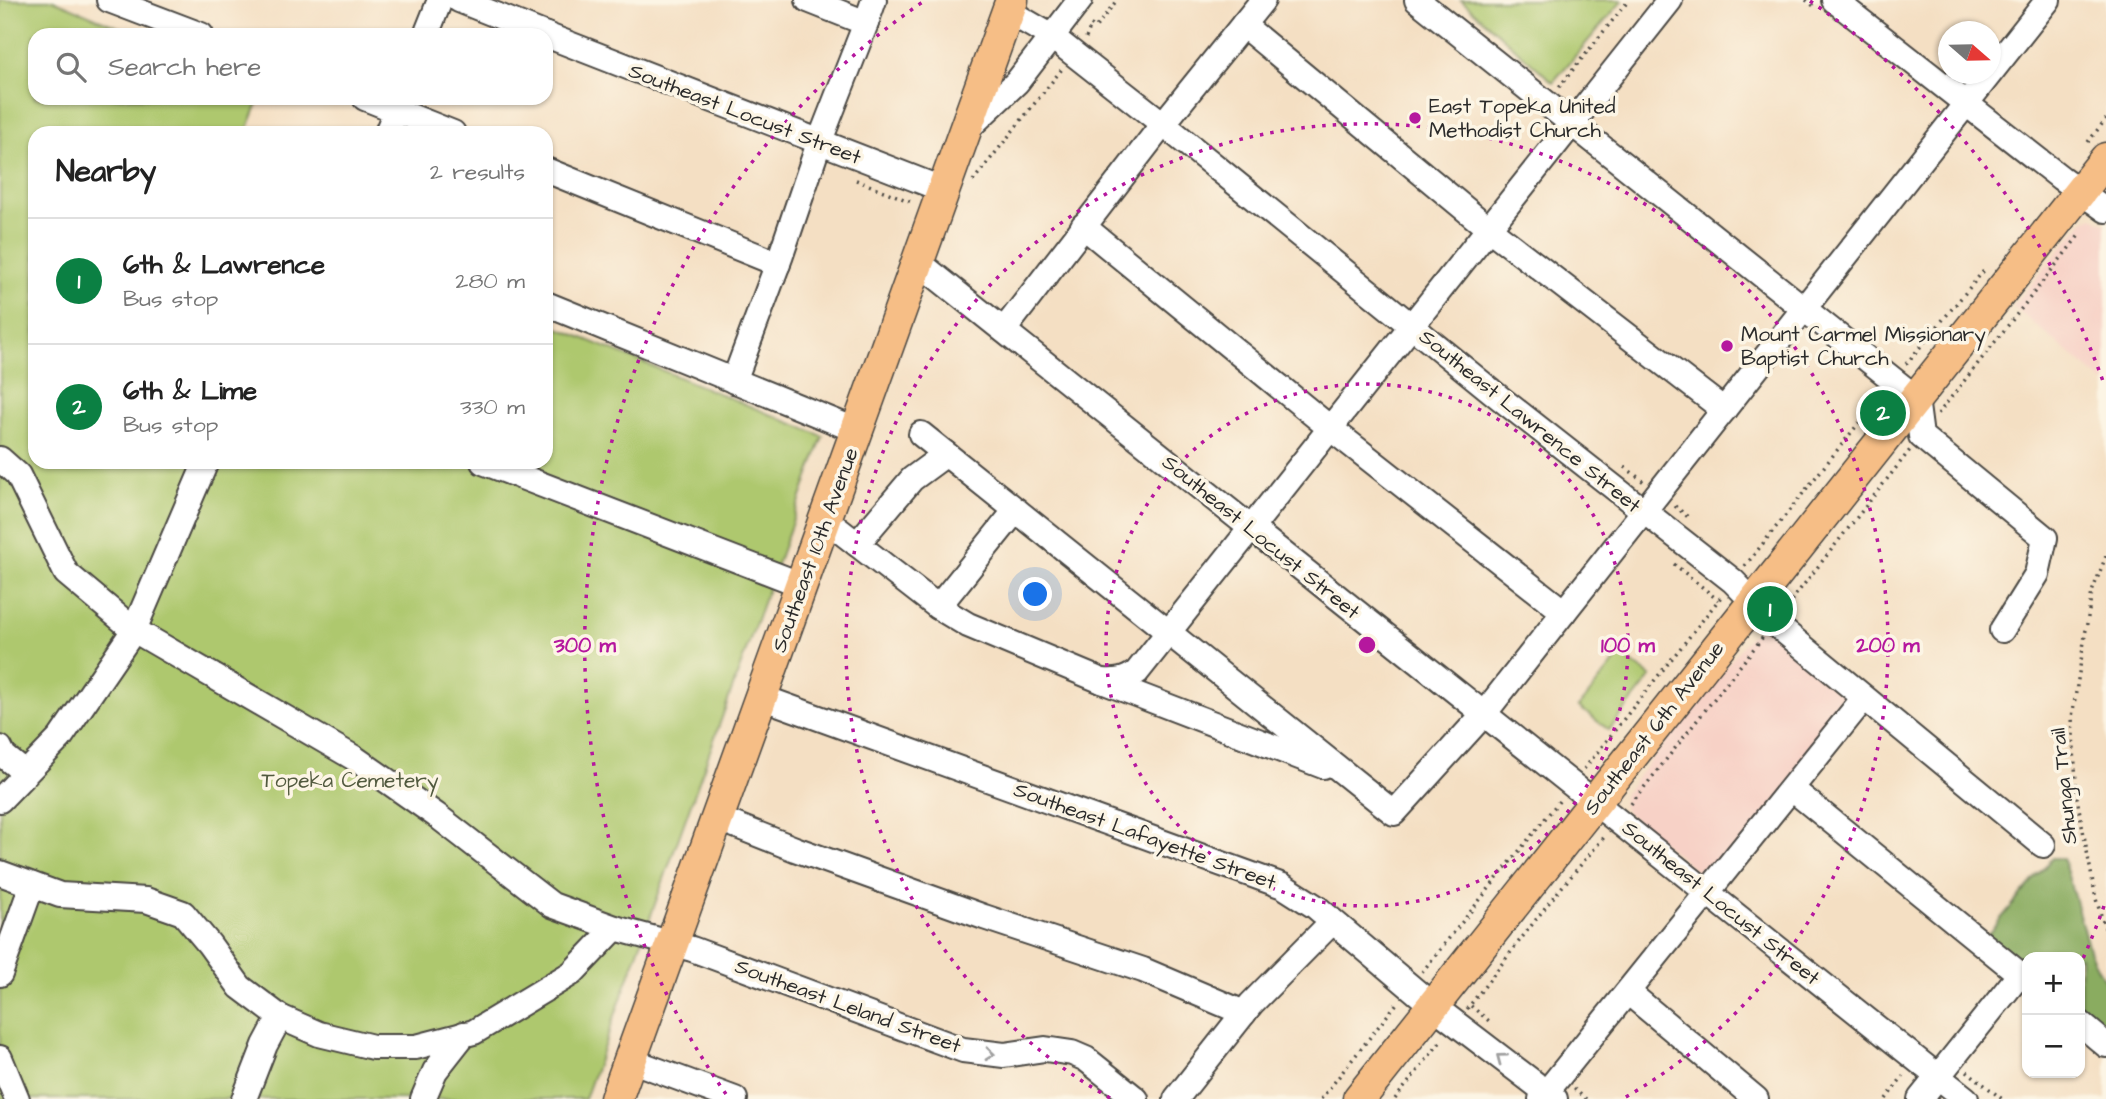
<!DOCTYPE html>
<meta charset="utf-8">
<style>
body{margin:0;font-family:"Architects Daughter",sans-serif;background:#f2f2f2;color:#222}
.controls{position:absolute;right:21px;bottom:21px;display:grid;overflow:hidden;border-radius:14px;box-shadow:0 2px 5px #0004}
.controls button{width:63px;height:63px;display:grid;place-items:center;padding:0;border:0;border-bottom:2px solid #e0e0e0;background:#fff;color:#222;font:35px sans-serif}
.compass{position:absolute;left:1938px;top:21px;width:63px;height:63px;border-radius:50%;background:#fff;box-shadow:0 2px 5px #0004;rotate:110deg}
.you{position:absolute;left:1036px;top:595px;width:24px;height:24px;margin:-18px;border:5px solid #fff;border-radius:50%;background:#1a73e8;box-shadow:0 0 0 10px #1a73e833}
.badge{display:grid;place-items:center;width:46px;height:46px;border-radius:50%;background:#0b8043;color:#fff;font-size:23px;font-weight:700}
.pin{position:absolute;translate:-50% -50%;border:4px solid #fff;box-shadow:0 2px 7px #0006}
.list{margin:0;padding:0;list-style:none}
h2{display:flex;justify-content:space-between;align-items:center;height:91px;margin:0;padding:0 28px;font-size:30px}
h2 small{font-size:23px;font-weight:400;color:#767676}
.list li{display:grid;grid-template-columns:46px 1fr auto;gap:21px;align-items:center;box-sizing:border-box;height:126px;padding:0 28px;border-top:2px solid #e0e0e0}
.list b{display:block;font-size:26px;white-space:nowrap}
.list p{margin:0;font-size:23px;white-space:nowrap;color:#767676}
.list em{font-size:23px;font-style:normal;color:#767676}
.icon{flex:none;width:38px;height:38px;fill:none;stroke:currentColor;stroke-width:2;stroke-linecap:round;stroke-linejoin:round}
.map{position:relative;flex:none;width:2106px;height:1099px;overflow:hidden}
.search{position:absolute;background:#fff;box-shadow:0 2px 5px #0004;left:28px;top:28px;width:525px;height:77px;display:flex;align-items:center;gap:18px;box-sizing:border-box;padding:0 24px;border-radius:21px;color:#767676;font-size:26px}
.panel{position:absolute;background:#fff;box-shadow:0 2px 5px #0004;left:28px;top:126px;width:525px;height:343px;border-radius:21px}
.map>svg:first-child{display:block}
.built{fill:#f7d1c6}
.green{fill:#aec86e;stroke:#6c7a4c;stroke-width:2}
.forest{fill:#8aac61;stroke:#5a6c46;stroke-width:2}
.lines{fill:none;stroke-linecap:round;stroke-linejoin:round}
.minor-casing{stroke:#494642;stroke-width:28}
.major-casing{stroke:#494642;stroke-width:35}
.path{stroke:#494642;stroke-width:3.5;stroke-dasharray:2 5;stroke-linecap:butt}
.minor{stroke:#fff;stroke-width:24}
.major{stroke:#f6be86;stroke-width:32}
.oneway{stroke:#a0a0a0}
.ring{fill:none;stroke:#b5179e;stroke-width:3.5;stroke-dasharray:3.5 7}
.poi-dot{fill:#b5179e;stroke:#fcf5e5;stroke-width:2.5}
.labels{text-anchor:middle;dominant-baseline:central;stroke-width:7;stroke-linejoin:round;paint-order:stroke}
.poi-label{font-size:21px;fill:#2b2b2b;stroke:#fcf5e5;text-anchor:start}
.street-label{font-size:21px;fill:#2b2b2b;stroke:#fcf5e5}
.park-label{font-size:21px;fill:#525a3f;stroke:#fcf5e5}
.centre{fill:#b5179e;stroke:#fcf5e5;stroke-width:3.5}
.ring-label{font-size:21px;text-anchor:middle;font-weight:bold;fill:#b5179e;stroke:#fcf5e5;stroke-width:7;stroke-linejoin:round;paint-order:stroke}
</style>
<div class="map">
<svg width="2106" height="1099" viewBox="0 0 2106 1099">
<rect width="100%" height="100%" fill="#fcf5e5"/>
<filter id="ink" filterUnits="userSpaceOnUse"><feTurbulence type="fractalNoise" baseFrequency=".0143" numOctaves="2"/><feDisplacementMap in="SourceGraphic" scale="14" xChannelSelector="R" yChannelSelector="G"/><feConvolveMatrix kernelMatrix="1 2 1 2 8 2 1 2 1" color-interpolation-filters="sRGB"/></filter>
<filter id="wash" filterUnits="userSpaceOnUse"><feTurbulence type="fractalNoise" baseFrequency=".00686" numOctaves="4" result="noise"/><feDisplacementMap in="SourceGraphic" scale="28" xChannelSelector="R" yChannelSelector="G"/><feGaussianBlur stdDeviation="1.57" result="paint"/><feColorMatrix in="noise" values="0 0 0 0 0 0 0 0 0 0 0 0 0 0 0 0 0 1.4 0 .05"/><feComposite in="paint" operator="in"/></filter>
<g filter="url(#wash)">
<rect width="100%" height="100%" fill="#f4dfc3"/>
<g class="built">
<path d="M 2093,217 L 2106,224 L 2106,384 L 2013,306 L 2085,220 Z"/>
<path d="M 1763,626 L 1861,706 L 1716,887 L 1627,813 L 1622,805 L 1624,794 L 1751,635 L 1757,629 Z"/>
</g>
<g class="green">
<path d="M 0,0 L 53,0 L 137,35 L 35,35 L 35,98 L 260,98 L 246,133 L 35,133 L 35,462 L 546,462 L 546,323 L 823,436 L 585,1099 L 0,1099 Z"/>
<path d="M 1461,0 L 1623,0 L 1553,82 Z"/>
<path d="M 1621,654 L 1651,677 L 1609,730 L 1579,707 Z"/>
</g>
<path class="forest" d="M 2052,858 L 2063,858 L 2090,953 L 2106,984 L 2106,1033 L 2080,1011 L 2080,957 L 2027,957 L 2027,972 L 1983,940 Z"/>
</g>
<g filter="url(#ink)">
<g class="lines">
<g class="minor-casing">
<g id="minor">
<path d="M 109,0 L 201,35"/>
<path d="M 459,0 L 546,35"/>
<path d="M 1417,0 L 1916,398 L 1921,436 L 2045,538 L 2037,574 L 2002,630"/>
<path d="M 1834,0 L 2061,178 L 2106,210"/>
<path d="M 1008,11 L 1051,36 L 1163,124 L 1500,398 L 1733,581 L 1774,623 L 2043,845"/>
<path d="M 866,23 L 874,0"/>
<path d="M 1243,25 L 1488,228 L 1724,410"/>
<path d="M 426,35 L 440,0"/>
<path d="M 546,35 L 944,190"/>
<path d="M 365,98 L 453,133"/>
<path d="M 965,131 L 1017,82 L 1080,0"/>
<path d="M 387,133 L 401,98"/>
<path d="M 546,170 L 778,264"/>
<path d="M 1083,226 L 1330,428 L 1564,612 L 2048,0"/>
<path d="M 918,262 L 1966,1099"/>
<path d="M 546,304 L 858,431"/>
<path d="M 1004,330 L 1163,124 L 1263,0"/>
<path d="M 734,381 L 781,255 L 819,143 L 866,23 L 808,0"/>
<path d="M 921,434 L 1394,813 L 1483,715 L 1564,612"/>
<path d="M 0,459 L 18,475 L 66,573 L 134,630 L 356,759 L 436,815 L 552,905 L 615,928 L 692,949 L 963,1050 L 1004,1055 L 1045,1049 L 1072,1053 L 1086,1059 L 1136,1099"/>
<path d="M 483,462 L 802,585"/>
<path d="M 826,520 L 938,607 L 968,625 L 1102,681 L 1323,766"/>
<path d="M 857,544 L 912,479 L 946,454"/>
<path d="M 938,607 L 1016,510"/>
<path d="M 1102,681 C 1116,682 1125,681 1137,672 L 1670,0"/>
<path d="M 761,697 L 1283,886 L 1316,907 L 1433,1006 L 1555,1099"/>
<path d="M 0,748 L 4,756 L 25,773"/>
<path d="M 1792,789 L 2027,980"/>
<path d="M 0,800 L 60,738 L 134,630 L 206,462"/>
<path d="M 717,818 L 795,849 L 984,917 L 1143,970 L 1244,1013"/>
<path d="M 0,873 L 60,895 L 146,900 L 183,913 L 209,944 L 240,987 L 280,1017 L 319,1034 L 373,1047 L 416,1047 L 474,1032 L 572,973 L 615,928"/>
<path d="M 0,974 L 32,885"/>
<path d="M 1628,992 L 1756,1099"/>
<path d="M 2080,1023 L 2106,1045"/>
<path d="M 0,1058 L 17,1099"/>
<path d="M 630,1060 L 735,1099"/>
<path d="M 244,1099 L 265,1045 L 280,1017"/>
<path d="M 423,1099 L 435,1071 L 464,1034"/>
<path d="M 1176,1099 L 1251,1004 L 1332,922"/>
<path d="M 1541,1099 L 1864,698"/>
<path d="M 1920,1099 L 2020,974"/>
</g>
</g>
<g class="major-casing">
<g id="major">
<path d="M 616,1099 L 1012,0"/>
<path d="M 1359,1099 L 2106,159"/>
</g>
</g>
<g class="path">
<path d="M 1806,0 L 1815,7"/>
<path d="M 1086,38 L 1091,25 L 1095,28 L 1117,0"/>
<path d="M 1559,87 L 1629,0"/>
<path d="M 2088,142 L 2106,119"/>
<path d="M 856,180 L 914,203"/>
<path d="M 973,181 L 1062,69"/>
<path d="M 1906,364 L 1986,268"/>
<path d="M 1938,414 L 2081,233"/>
<path d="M 1625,467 L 1644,482"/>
<path d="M 1675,506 L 1688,517"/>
<path d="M 2106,556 L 2092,592 L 2072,717 L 2077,798 L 2096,899 L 2106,931"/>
<path d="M 1674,564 L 1718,600"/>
<path d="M 1745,566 L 1882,394"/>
<path d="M 1787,606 L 1910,450"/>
<path d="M 1584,769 L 1721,597"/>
<path d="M 1631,804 L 1763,637"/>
<path d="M 1422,972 L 1560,800"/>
<path d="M 1471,1006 L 1489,1021"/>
<path d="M 1467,1009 L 1551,900 L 1606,835"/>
<path d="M 1967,1071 L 2002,1099"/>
<path d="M 1574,1089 L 1586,1099"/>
<path d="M 1321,1099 L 1398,1002"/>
<path d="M 1395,1099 L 1442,1040"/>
<path d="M 1886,1099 L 1903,1076"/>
</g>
<use href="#minor" class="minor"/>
<use href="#major" class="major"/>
</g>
<defs><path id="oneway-chevron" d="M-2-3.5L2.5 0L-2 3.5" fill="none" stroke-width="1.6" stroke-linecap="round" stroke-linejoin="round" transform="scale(1.75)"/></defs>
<g class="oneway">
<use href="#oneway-chevron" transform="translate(990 1054) rotate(5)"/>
<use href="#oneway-chevron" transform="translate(1501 1058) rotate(-143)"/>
</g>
</g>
<g class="ring">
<circle cx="1367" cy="645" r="261"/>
<path d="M1110 1098A521 521 0 1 1 1624 1098"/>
<path d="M2104 906A782 782 0 0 1 2081 963M726 1094A782 782 0 0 1 924 1M1810 1A782 782 0 0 1 2104 384"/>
</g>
<g class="poi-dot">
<circle cx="1415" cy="118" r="7"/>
<circle cx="1727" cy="346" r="7"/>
</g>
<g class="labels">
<g class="poi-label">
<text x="1429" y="106">East Topeka United<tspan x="1429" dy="24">Methodist Church</tspan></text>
<text x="1741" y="334">Mount Carmel Missionary<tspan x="1741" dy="24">Baptist Church</tspan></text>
</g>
<g class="street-label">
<text transform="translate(745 114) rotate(21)">Southeast Locust Street</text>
<text transform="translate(1530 421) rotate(39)">Southeast Lawrence Street</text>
<text transform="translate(1261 537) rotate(39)">Southeast Locust Street</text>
<text transform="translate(815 550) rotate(-70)">Southeast 10th Avenue</text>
<text transform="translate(1654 728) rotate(-52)">Southeast 6th Avenue</text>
<text transform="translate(2064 786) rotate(-96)">Shunga Trail</text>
<text transform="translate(1145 836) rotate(20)">Southeast Lafayette Street</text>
<text transform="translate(1721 903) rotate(39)">Southeast Locust Street</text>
<text transform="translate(848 1006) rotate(20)">Southeast Leland Street</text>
</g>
<g class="park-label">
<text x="350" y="780">Topeka Cemetery</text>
</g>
</g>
<circle cx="1367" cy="645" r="10" class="centre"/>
<g class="ring-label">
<text x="1628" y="652">100 m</text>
<text x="1888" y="652">200 m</text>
<text x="585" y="652">300 m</text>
</g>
</svg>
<div class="controls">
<button>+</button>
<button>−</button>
</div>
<svg class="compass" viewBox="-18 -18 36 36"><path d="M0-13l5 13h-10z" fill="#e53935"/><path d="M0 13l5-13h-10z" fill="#767676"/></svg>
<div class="you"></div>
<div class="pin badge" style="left:1770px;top:609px">1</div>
<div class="pin badge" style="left:1883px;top:413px">2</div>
<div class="search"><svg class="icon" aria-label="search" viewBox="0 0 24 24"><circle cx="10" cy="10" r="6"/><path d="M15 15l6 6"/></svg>Search here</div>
<section class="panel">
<h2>Nearby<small>2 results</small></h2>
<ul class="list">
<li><span class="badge">1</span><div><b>6th &amp; Lawrence</b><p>Bus stop</p></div><em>280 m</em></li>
<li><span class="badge">2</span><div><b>6th &amp; Lime</b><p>Bus stop</p></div><em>330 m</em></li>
</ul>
</section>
</div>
